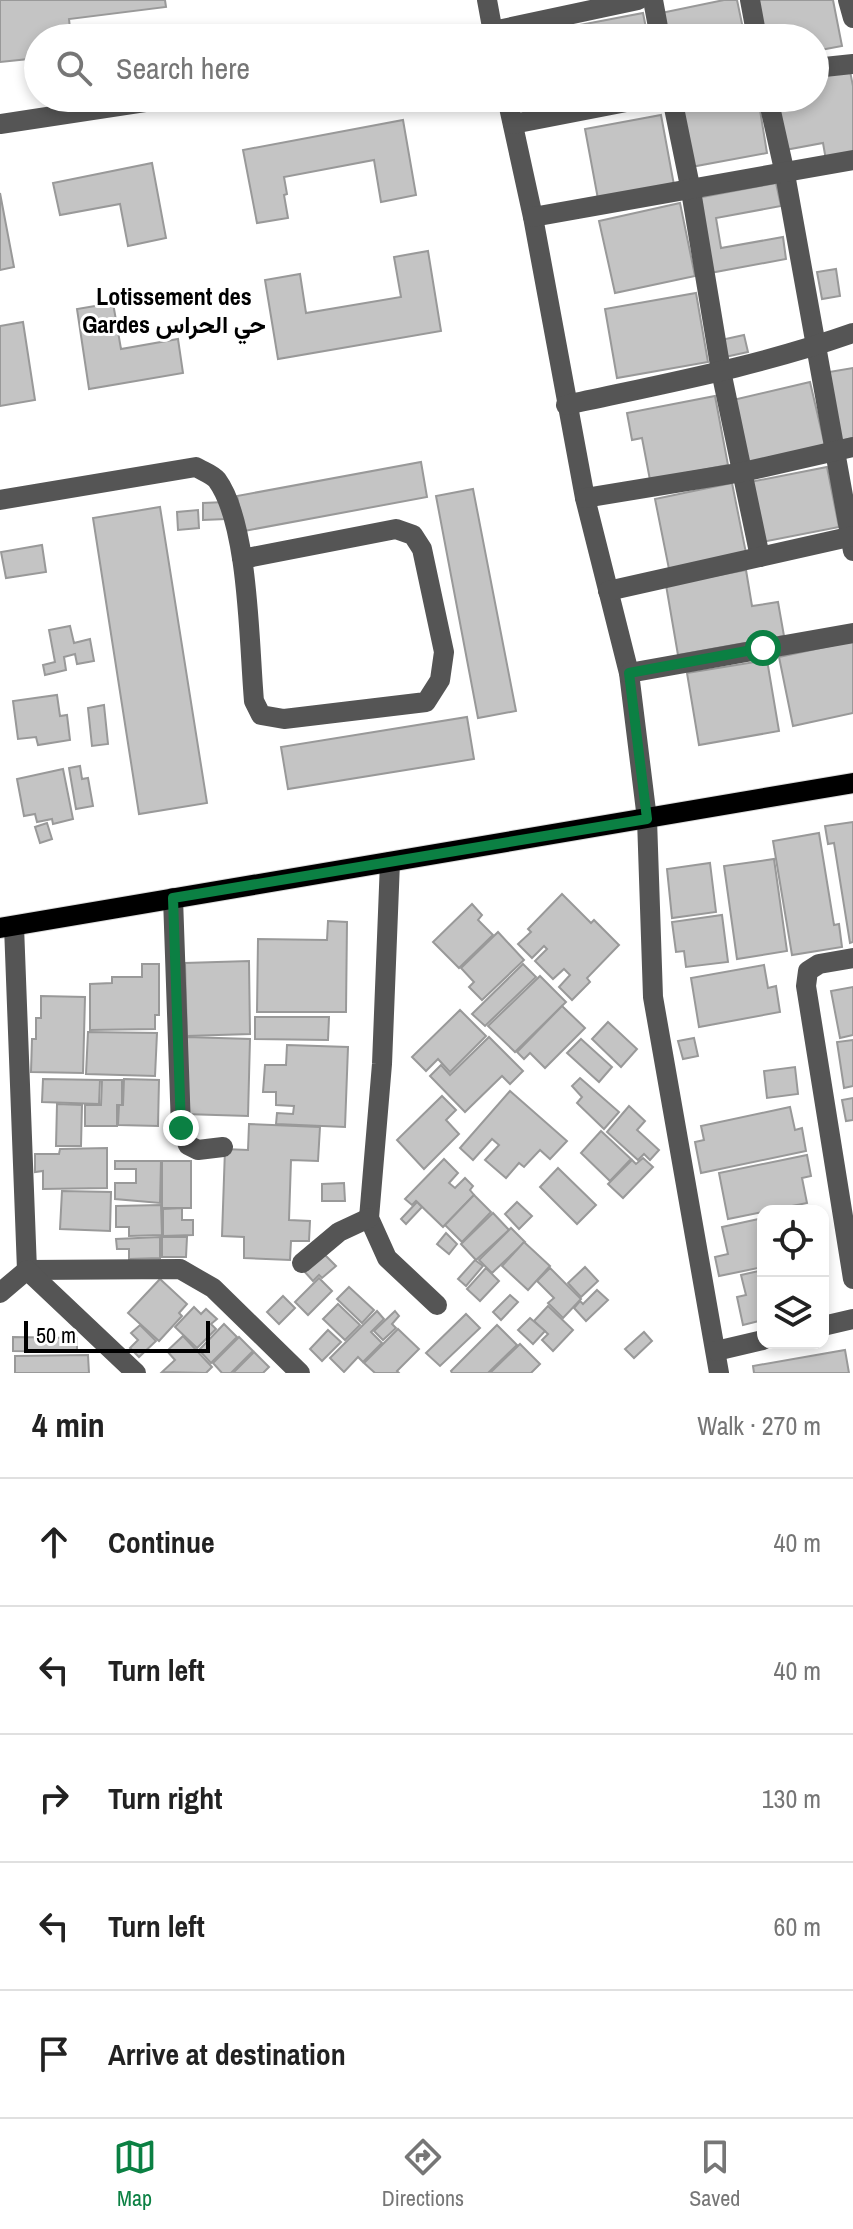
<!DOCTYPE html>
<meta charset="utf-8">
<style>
body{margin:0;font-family:"Archivo Narrow",Vazirmatn,sans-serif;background:#f2f2f2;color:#222}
.controls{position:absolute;right:24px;bottom:24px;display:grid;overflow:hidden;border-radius:16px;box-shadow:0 4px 12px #0003}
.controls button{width:72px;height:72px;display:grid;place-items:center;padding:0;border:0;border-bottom:2px solid #e0e0e0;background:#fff;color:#222;font:40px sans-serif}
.scale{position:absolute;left:24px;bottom:20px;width:186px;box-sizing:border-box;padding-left:8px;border:4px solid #000;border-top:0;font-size:22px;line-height:28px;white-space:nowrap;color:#000;-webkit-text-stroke:6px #fff;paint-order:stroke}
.stop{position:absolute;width:24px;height:24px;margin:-18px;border:6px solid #0b8043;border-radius:50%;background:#fff}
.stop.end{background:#0b8043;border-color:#fff;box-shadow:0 2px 8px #0008}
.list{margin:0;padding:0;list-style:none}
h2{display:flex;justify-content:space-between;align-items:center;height:104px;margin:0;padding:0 32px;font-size:34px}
h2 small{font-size:26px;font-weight:400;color:#767676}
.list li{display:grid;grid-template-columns:52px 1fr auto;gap:24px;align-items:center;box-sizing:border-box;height:128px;padding:0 32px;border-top:2px solid #e0e0e0}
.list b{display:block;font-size:30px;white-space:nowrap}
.list em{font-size:26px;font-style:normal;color:#767676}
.icon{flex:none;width:44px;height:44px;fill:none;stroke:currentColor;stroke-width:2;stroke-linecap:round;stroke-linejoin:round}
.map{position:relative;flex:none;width:853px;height:1373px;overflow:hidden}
.search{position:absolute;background:#fff;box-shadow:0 4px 12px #0003;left:24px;right:24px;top:24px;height:88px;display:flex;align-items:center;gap:20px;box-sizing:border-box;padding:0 28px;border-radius:44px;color:#767676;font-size:30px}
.sheet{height:744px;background:#fff}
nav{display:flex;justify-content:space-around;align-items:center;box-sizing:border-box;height:112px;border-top:2px solid #e0e0e0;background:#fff;font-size:22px;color:#767676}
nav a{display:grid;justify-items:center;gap:4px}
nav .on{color:#0b8043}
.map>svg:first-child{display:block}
.building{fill:#c4c4c4;stroke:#999;stroke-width:2}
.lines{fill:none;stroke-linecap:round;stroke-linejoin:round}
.major-casing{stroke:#dbdbdb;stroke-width:22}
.minor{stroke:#555;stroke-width:20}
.major{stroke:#000;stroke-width:20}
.route{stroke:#0b8043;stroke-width:10}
.labels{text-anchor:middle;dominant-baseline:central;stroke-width:6;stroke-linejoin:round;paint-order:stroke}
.neighbourhood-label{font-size:24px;font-weight:bold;fill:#000;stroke:#fff}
</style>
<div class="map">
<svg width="853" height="1373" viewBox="0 0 853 1373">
<rect width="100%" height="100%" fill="#fff"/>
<g class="building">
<path d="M 0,0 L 165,0 L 166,7 L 69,19 L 71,38 L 38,38 L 38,58 L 0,62 Z"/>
<path d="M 724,0 L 737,0 L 745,38 L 666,38 L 661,13 Z"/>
<path d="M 755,0 L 833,0 L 842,46 L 815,51 L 815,38 L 762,38 Z"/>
<path d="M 643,13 L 648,38 L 566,38 L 564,28 Z"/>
<path d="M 849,66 L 853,86 L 853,155 L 826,160 L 823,143 L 785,150 L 776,98 L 815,98 L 815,72 Z"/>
<path d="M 758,98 L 767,153 L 691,167 L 679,99 Z"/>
<path d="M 661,115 L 674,185 L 598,199 L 585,129 Z"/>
<path d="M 403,120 L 416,195 L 381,202 L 374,160 L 284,177 L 287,194 L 284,195 L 288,218 L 257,223 L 243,150 Z"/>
<path d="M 152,163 L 166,238 L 128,246 L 120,204 L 60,215 L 53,183 Z"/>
<path d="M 776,183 L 781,206 L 716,218 L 721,248 L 783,237 L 786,259 L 710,273 L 697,198 Z"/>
<path d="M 0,193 L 14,267 L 0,270 Z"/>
<path d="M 680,203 L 695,276 L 615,293 L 599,221 Z"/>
<path d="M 428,251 L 441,331 L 278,359 L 265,280 L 300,274 L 306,313 L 401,297 L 394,257 Z"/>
<path d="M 836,269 L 840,296 L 822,299 L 817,272 Z"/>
<path d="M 696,293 L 708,362 L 617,378 L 605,309 Z"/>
<path d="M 113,303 L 121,349 L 178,339 L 183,373 L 89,389 L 77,309 Z"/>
<path d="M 23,322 L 35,400 L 0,406 L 0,326 Z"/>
<path d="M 744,335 L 748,352 L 725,357 L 721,340 Z"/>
<path d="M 853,368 L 853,438 L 841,441 L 829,372 Z"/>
<path d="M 810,382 L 825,446 L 748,464 L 733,400 Z"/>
<path d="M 715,396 L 728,465 L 650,480 L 642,438 L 632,440 L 627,413 Z"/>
<path d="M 421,462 L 427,497 L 244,531 L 237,496 Z"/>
<path d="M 827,467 L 839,527 L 762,542 L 750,482 Z"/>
<path d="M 732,483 L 746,553 L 669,569 L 655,499 Z"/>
<path d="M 473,489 L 516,711 L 478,718 L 436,496 Z"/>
<path d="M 225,502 L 226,519 L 203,520 L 203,503 Z"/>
<path d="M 160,507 L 207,803 L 139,814 L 93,518 Z"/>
<path d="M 198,510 L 199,528 L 178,530 L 177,512 Z"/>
<path d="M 42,545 L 46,572 L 6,578 L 1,552 Z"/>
<path d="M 746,570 L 752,606 L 778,602 L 784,636 L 678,655 L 666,585 Z"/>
<path d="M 70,626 L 74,643 L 90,639 L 94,661 L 77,664 L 75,654 L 64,657 L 66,670 L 45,675 L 43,665 L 55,662 L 49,630 Z"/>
<path d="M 853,641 L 853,713 L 793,726 L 779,657 Z"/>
<path d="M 767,660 L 779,731 L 699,745 L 687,673 Z"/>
<path d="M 57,695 L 60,716 L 67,715 L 70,740 L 38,745 L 36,737 L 18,739 L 13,701 Z"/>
<path d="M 104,705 L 108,744 L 92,746 L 88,708 Z"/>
<path d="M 467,717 L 474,759 L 288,789 L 281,747 Z"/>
<path d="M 80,766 L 82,779 L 88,778 L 93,806 L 76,809 L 69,768 Z"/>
<path d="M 63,769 L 73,819 L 53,824 L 52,819 L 37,822 L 35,814 L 24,816 L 17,779 Z"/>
<path d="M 853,822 L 853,942 L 850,943 L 834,843 L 828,844 L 825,826 Z"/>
<path d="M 47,823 L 52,839 L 40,843 L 35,827 Z"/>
<path d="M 819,833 L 834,925 L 839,924 L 842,947 L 792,955 L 773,841 Z"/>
<path d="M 774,859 L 787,951 L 737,959 L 724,866 Z"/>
<path d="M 710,863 L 716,912 L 672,918 L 667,869 Z"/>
<path d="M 562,894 L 591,923 L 594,920 L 619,945 L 587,978 L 590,982 L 572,1000 L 559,987 L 570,975 L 564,969 L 553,979 L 535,961 L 547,949 L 544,946 L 532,958 L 518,944 L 531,932 L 528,929 Z"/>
<path d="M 472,904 L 482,915 L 478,920 L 493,935 L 459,968 L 433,942 Z"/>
<path d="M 722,915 L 728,962 L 686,967 L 684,951 L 676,952 L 672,922 Z"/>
<path d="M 328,921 L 347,922 L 346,1012 L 257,1012 L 258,939 L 327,940 Z"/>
<path d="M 498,932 L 524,960 L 482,1000 L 469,987 L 474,982 L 461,968 Z"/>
<path d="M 249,961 L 250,1034 L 187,1036 L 185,963 Z"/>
<path d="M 142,964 L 159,964 L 159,1015 L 155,1015 L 155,1029 L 90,1030 L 90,984 L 112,983 L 112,977 L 142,977 Z"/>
<path d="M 523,964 L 536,977 L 485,1026 L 472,1014 Z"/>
<path d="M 764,965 L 768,988 L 776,986 L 780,1012 L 699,1027 L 691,978 Z"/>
<path d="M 540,976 L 566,1002 L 515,1052 L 488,1026 Z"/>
<path d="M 853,987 L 853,1035 L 840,1038 L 831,991 Z"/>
<path d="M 41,996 L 85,997 L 83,1073 L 31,1072 L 32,1039 L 36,1039 L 36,1018 L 41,1018 Z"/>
<path d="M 562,1006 L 585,1028 L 545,1068 L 530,1053 L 524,1059 L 517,1052 Z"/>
<path d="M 460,1010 L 486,1036 L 450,1072 L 438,1059 L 426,1071 L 412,1057 Z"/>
<path d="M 255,1017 L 329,1017 L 328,1040 L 255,1039 Z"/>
<path d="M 608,1022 L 637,1049 L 621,1067 L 592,1039 Z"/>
<path d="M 88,1032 L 157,1033 L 155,1076 L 86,1074 Z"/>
<path d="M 187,1037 L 250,1039 L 248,1116 L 184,1114 Z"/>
<path d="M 489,1037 L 523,1071 L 510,1084 L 502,1076 L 465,1112 L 430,1076 L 441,1065 L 450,1075 Z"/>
<path d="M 694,1038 L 698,1056 L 683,1059 L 678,1041 Z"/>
<path d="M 581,1039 L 612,1067 L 599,1082 L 567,1053 Z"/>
<path d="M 853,1040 L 853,1086 L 844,1088 L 837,1042 Z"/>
<path d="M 287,1045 L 348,1047 L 345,1127 L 276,1124 L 277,1113 L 293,1114 L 294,1106 L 276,1105 L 276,1092 L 263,1092 L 265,1065 L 286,1065 Z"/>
<path d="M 795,1067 L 798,1094 L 767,1098 L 764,1071 Z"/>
<path d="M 580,1078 L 619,1112 L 604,1129 L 577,1103 L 582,1097 L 572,1086 Z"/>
<path d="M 43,1079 L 100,1080 L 99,1104 L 42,1102 Z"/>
<path d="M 124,1079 L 159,1080 L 158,1126 L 118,1125 L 119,1105 L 123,1105 Z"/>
<path d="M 102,1080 L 122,1080 L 122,1105 L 117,1105 L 117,1126 L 85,1126 L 85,1105 L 101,1105 Z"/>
<path d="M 510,1091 L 567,1141 L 550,1159 L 540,1150 L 524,1167 L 519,1163 L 506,1178 L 485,1160 L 499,1145 L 492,1139 L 473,1160 L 460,1148 Z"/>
<path d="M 442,1096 L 456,1110 L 446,1120 L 459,1134 L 424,1169 L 397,1140 Z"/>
<path d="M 853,1098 L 853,1120 L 846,1121 L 842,1100 Z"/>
<path d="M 57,1104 L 82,1105 L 81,1146 L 56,1146 Z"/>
<path d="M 629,1106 L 645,1121 L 637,1130 L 659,1150 L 650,1160 L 644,1154 L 638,1160 L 607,1132 Z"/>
<path d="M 790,1107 L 795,1130 L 802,1128 L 806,1151 L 701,1173 L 695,1142 L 704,1140 L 701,1126 Z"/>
<path d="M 249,1124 L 320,1127 L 318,1161 L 291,1160 L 289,1220 L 310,1221 L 309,1241 L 291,1241 L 290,1260 L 244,1258 L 244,1237 L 222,1236 L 225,1149 L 248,1150 Z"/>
<path d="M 601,1131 L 631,1159 L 610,1181 L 581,1153 Z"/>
<path d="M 107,1148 L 107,1188 L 43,1189 L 43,1171 L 35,1172 L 35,1154 L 59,1154 L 60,1149 Z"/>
<path d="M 807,1155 L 811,1176 L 802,1178 L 807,1203 L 728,1219 L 719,1173 Z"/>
<path d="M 643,1158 L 653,1167 L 623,1198 L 608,1184 L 632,1160 L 636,1164 Z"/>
<path d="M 444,1159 L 458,1173 L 449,1183 L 455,1188 L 465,1178 L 473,1186 L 470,1190 L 474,1195 L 443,1227 L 416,1201 L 412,1205 L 405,1199 Z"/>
<path d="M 115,1161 L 161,1161 L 160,1203 L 115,1199 L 115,1183 L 136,1183 L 136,1169 L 115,1169 Z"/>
<rect x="162" y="1161" width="29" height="47"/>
<path d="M 558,1168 L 596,1205 L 577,1224 L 540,1187 Z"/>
<path d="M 344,1183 L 345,1201 L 322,1201 L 322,1184 Z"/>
<path d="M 62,1191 L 111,1192 L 110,1231 L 60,1229 Z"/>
<path d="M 474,1195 L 491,1212 L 462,1242 L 445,1225 Z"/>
<path d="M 417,1202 L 422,1207 L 406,1224 L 401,1219 Z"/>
<path d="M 517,1202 L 532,1216 L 519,1229 L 505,1214 Z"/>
<path d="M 161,1205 L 162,1235 L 129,1236 L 129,1227 L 116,1227 L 116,1206 Z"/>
<path d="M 182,1208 L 182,1220 L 193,1220 L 193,1235 L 163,1236 L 163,1209 Z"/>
<path d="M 493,1213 L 509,1230 L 476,1260 L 461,1244 Z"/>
<path d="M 763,1218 L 763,1267 L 719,1276 L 715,1257 L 728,1254 L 722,1227 Z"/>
<path d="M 511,1228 L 525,1242 L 492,1273 L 479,1260 Z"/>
<path d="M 446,1233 L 457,1244 L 449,1254 L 437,1244 Z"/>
<path d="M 160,1237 L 160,1258 L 129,1259 L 129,1249 L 117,1249 L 116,1239 Z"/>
<path d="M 162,1237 L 187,1237 L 186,1257 L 162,1257 Z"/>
<path d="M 524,1242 L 550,1266 L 528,1290 L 502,1266 Z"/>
<path d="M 323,1253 L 336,1266 L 322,1278 L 319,1275 L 313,1281 L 304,1271 Z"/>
<path d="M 475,1260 L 483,1266 L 466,1286 L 458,1279 Z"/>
<path d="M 585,1267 L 598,1281 L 581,1297 L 568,1283 Z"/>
<path d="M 486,1268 L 499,1281 L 480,1301 L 467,1289 Z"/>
<path d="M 550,1268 L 581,1299 L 563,1318 L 548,1303 L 554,1298 L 537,1281 Z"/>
<path d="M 763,1270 L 763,1320 L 743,1325 L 737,1297 L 746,1295 L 741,1275 Z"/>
<path d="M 319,1278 L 332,1291 L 308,1315 L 295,1302 Z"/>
<path d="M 160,1279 L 187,1304 L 179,1313 L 182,1316 L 159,1341 L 128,1313 Z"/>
<path d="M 349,1287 L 374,1310 L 362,1323 L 337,1299 Z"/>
<path d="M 597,1290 L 608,1300 L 586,1321 L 574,1308 L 580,1301 L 583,1304 Z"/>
<path d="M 510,1295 L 518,1302 L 501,1320 L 493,1312 Z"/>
<path d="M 283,1296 L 295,1308 L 279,1324 L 267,1312 Z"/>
<path d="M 338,1304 L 360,1325 L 345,1340 L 323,1319 Z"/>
<path d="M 548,1306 L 573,1330 L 553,1351 L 542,1340 L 548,1334 L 534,1321 Z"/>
<path d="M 194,1307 L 201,1314 L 206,1309 L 217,1319 L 211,1324 L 216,1329 L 197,1348 L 175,1327 Z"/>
<path d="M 377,1311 L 384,1319 L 371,1332 L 382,1343 L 363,1362 L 358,1357 L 344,1372 L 330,1358 Z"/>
<path d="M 395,1311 L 399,1316 L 392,1324 L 396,1328 L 383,1340 L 374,1331 Z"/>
<path d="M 466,1314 L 480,1328 L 440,1366 L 426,1353 Z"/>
<path d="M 530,1318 L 545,1331 L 533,1344 L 518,1330 Z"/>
<path d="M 224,1324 L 237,1337 L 211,1363 L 199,1350 Z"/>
<path d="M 140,1325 L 156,1341 L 139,1357 L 130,1348 L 138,1340 L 131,1333 Z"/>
<path d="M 497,1325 L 517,1345 L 488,1373 L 452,1373 L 451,1371 Z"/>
<path d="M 398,1329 L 419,1349 L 397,1371 L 399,1373 L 375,1373 L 364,1363 Z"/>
<path d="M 328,1330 L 341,1342 L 322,1361 L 310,1349 Z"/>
<path d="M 644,1332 L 652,1341 L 634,1358 L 625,1349 Z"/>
<path d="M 183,1336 L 212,1367 L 206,1373 L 162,1372 L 175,1360 L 167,1351 Z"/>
<path d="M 13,1337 L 77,1338 L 77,1352 L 13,1351 Z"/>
<path d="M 239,1337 L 253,1351 L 231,1373 L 222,1373 L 213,1363 Z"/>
<path d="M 520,1344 L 540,1364 L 531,1373 L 490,1373 Z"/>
<path d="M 845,1350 L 849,1373 L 754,1373 L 753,1366 Z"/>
<path d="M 254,1352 L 269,1367 L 263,1373 L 233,1373 Z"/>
<path d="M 88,1355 L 89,1373 L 15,1373 L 15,1356 Z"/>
</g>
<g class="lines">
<g class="major-casing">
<path id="major" d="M 0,928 L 853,783"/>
</g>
<g class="minor">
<path d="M 487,0 L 494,38"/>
<path d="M 653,0 L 660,38"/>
<path d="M 750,0 L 757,38"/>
<path d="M 848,0 L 853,18"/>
<path d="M 493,31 L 638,0"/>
<path d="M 815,68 L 853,64"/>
<path d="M 507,98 L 533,217 L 585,498 L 629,673 L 647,819 L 653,997 L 719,1373"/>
<path d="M 672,98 L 691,191 L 721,371 L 760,557"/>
<path d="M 768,98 L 785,174 L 853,551"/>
<path d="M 0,124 L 145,102"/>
<path d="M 513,124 L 647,98"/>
<path d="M 533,217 L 853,160"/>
<path d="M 566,405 C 662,384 760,366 853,333"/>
<path d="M 585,498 L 743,472 L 853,447"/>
<path d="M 0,500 L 196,467 C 202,471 212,474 217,480 C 249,524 249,645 254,701 L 261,715 L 284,719 L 426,702 L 440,680 L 444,652 L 422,549 L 413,535 L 396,529 L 242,559"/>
<path d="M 608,591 L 853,536"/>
<path d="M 629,673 L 853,633"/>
<path d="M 390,862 L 382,1064 L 369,1218 L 387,1258 L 437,1305"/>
<path d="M 173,898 L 181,1128 L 188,1145 L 198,1150 L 223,1147"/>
<path d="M 14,926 L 27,1270 L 180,1269 L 213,1288 L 300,1373"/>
<path d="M 853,958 L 819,964 L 808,971 L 806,986 L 853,1279"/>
<path d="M 302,1263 L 339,1232 L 369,1218"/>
<path d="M 0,1293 L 27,1270 L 136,1373"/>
<path d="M 823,1326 L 853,1319"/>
<path d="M 716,1351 L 763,1340"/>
</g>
<use href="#major" class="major"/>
</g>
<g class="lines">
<path class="route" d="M 181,1128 L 173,898 L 647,819 L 629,673 L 763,648"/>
</g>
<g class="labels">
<g class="neighbourhood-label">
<text x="174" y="296">Lotissement des<tspan x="174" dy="28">Gardes حي الحراس</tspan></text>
</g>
</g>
</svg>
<div class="controls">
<button><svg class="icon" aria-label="locate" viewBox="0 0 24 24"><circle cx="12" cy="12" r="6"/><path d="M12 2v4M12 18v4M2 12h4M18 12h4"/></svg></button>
<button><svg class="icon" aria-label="layers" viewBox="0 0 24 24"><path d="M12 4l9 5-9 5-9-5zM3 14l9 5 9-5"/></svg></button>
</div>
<div class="scale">50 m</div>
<div class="stop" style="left:763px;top:648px"></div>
<div class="stop end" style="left:181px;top:1128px"></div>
<div class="search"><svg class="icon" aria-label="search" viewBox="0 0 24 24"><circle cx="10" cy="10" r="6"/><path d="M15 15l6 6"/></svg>Search here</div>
</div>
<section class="sheet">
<h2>4 min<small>Walk · 270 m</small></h2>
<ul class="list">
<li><svg class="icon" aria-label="ahead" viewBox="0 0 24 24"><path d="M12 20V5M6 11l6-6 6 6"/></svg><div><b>Continue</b></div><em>40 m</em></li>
<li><svg class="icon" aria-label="left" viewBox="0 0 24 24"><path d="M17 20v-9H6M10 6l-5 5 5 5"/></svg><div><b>Turn left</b></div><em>40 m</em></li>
<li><svg class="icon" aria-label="right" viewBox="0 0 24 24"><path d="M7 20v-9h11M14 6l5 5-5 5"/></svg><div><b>Turn right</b></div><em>130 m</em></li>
<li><svg class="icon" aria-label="left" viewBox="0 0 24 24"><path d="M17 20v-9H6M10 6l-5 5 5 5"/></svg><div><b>Turn left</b></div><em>60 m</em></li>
<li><svg class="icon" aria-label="arrive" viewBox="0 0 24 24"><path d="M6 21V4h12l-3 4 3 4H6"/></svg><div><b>Arrive at destination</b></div></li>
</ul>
</section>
<nav>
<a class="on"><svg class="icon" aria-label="map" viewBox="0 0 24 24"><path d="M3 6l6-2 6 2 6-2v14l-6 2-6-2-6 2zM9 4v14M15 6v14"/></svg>Map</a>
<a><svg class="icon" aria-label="directions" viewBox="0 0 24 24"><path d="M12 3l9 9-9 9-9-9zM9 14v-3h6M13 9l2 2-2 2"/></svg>Directions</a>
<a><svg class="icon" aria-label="saved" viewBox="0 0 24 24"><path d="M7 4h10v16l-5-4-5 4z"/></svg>Saved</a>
</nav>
